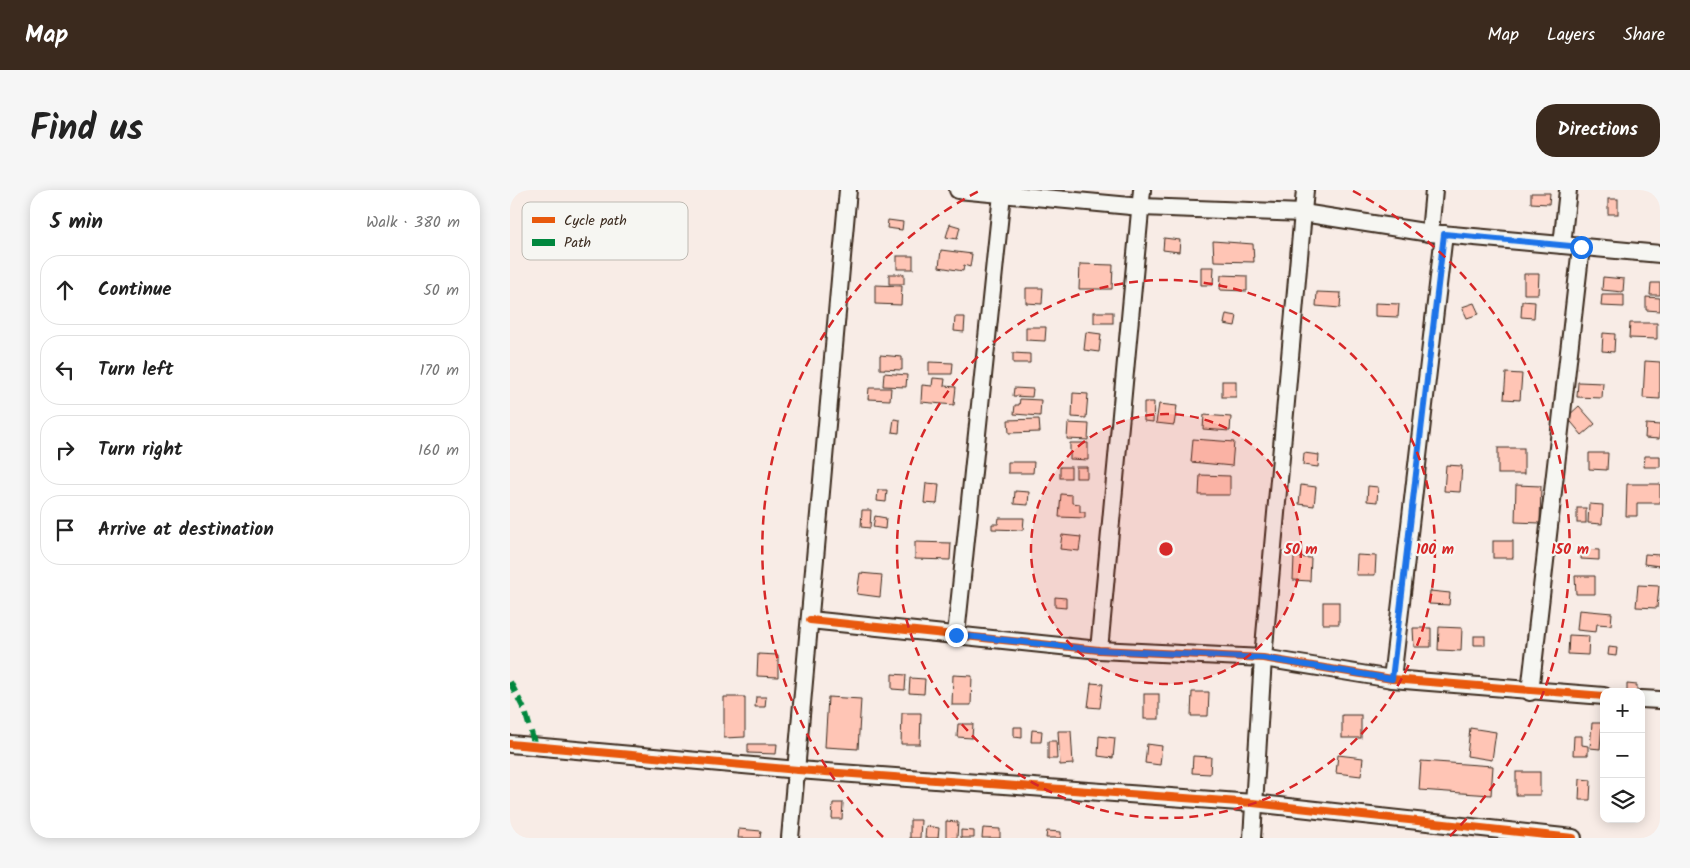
<!DOCTYPE html>
<meta charset="utf-8">
<style>
body{margin:0;font-family:Kalam,sans-serif;background:#f6f6f6;color:#222}
.controls{position:absolute;right:15px;bottom:15px;display:grid;overflow:hidden;border-radius:10px;box-shadow:0 2px 12px #0003}
.controls button{width:45px;height:45px;display:grid;place-items:center;padding:0;border:0;border-bottom:1px solid #e0e0e0;background:#fff;color:#222;font:25px sans-serif}
.stop{position:absolute;width:15px;height:15px;margin:-11px;border:4px solid #1a73e8;border-radius:50%;background:#fff}
.stop.end{background:#1a73e8;border-color:#fff;box-shadow:0 1px 5px #0008}
.list{margin:0;padding:0;list-style:none}
h2{display:flex;justify-content:space-between;align-items:center;height:65px;margin:0;padding:0 20px;font-size:21px}
h2 small{font-size:16px;font-weight:400;color:#767676}
.list li{display:grid;grid-template-columns:32px 1fr auto;gap:15px;align-items:center;box-sizing:border-box;height:70px;margin:0 10px 10px;padding:0 10px;border:1px solid #e0e0e0;border-radius:20px}
.list b{display:block;font-size:19px;white-space:nowrap}
.list em{font-size:16px;font-style:normal;color:#767676}
.icon{flex:none;width:28px;height:28px;fill:none;stroke:currentColor;stroke-width:2;stroke-linecap:round;stroke-linejoin:round}
.map{position:relative;flex:none;width:1150px;height:648px;overflow:hidden;border-radius:20px}
header{display:flex;align-items:center;gap:30px;box-sizing:border-box;height:70px;padding:0 25px;background:#3b2a1e;color:#fff}
header strong{font-size:24px}
nav{display:flex;gap:28px;margin-inline-start:auto;font-size:18px}
.intro{display:flex;align-items:center;justify-content:space-between;box-sizing:border-box;height:120px;padding:0 30px}
h1{margin:0;font-size:35px}
.button{padding:12px 22px;border-radius:20px;background:#3b2a1e;color:#fff;font-size:18px;font-weight:700}
main{display:flex;gap:30px;padding:0 30px}
aside{flex:1;background:#fff;border-radius:20px;box-shadow:0 2px 12px #0003}
.map>svg:first-child{display:block}
.building{fill:#ffc5b5;stroke:#3b2a1e}
.lines{fill:none;stroke-linecap:round;stroke-linejoin:round}
.street-casing{stroke:#3b2a1e;stroke-width:20}
.street{stroke:#f6f6f2;stroke-width:16}
.quiet{stroke:#00873e;stroke-width:6;stroke-dasharray:12 6;stroke-linecap:butt}
.cycleway-casing{stroke:#f6f6f2;stroke-width:11}
.cycleway{stroke:#e8590c;stroke-width:8}
.route{stroke:#1a73e8;stroke-width:6}
.ring{fill:none;stroke:#d62828;stroke-width:2.5;stroke-dasharray:9 6}
.key{fill:#f6f6f2;stroke:#beb9b2;stroke-width:1}
.key-label{font-size:14px;fill:#3b2a1e}
.centre{fill:#d62828;stroke:#f6f6f2;stroke-width:2.5}
.ring-label{font-size:15px;text-anchor:middle;font-weight:bold;fill:#d62828;stroke:#f6f6f2;stroke-width:4.5;stroke-linejoin:round;paint-order:stroke}
</style>
<header>
<strong>Map</strong>
<nav><a>Map</a><a>Layers</a><a>Share</a></nav>
</header>
<div class="intro"><h1>Find us</h1><a class="button">Directions</a></div>
<main>
<aside>
<h2>5 min<small>Walk · 380 m</small></h2>
<ul class="list">
<li><svg class="icon" aria-label="ahead" viewBox="0 0 24 24"><path d="M12 20V5M6 11l6-6 6 6"/></svg><div><b>Continue</b></div><em>50 m</em></li>
<li><svg class="icon" aria-label="left" viewBox="0 0 24 24"><path d="M17 20v-9H6M10 6l-5 5 5 5"/></svg><div><b>Turn left</b></div><em>170 m</em></li>
<li><svg class="icon" aria-label="right" viewBox="0 0 24 24"><path d="M7 20v-9h11M14 6l5 5-5 5"/></svg><div><b>Turn right</b></div><em>160 m</em></li>
<li><svg class="icon" aria-label="arrive" viewBox="0 0 24 24"><path d="M6 21V4h12l-3 4 3 4H6"/></svg><div><b>Arrive at destination</b></div></li>
</ul>
</aside>
<div class="map">
<svg width="1150" height="648" viewBox="0 0 1150 648">
<rect width="100%" height="100%" fill="#f8ece6"/>
<filter id="ink" filterUnits="userSpaceOnUse"><feTurbulence type="fractalNoise" baseFrequency=".02" numOctaves="2"/><feDisplacementMap in="SourceGraphic" scale="10" xChannelSelector="R" yChannelSelector="G"/><feConvolveMatrix kernelMatrix="1 2 1 2 8 2 1 2 1" color-interpolation-filters="sRGB"/></filter>
<g filter="url(#ink)">
<g class="building">
<path d="M 1021,3 L 1040,3 L 1039,14 L 1021,13 Z"/>
<rect x="1098" y="9" width="10" height="15"/>
<path d="M 378,30 L 393,32 L 392,40 L 377,38 Z"/>
<path d="M 440,34 L 450,37 L 447,49 L 436,47 Z"/>
<path d="M 654,48 L 670,50 L 669,62 L 653,60 Z"/>
<path d="M 703,51 L 743,54 L 744,72 L 704,71 Z"/>
<path d="M 431,60 L 462,64 L 460,77 L 454,75 L 453,81 L 429,77 Z"/>
<rect x="387" y="66" width="16" height="13"/>
<path d="M 570,74 L 603,75 L 602,99 L 569,99 Z"/>
<path d="M 691,77 L 704,77 L 703,95 L 691,95 Z"/>
<rect x="379" y="84" width="15" height="10"/>
<path d="M 1014,84 L 1029,84 L 1028,104 L 1014,104 Z"/>
<path d="M 711,85 L 737,86 L 737,101 L 710,100 Z"/>
<path d="M 1093,87 L 1114,89 L 1113,102 L 1092,100 Z"/>
<path d="M 1141,93 L 1150,93 L 1150,105 L 1140,105 Z"/>
<path d="M 365,95 L 392,96 L 391,115 L 365,114 Z"/>
<path d="M 516,98 L 533,98 L 532,114 L 516,113 Z"/>
<path d="M 807,102 L 831,103 L 830,118 L 806,116 Z"/>
<path d="M 1092,105 L 1114,105 L 1114,117 L 1091,116 Z"/>
<path d="M 1136,107 L 1150,108 L 1150,121 L 1136,120 Z"/>
<path d="M 1012,111 L 1025,112 L 1024,128 L 1011,127 Z"/>
<path d="M 865,113 L 889,114 L 888,127 L 865,126 Z"/>
<path d="M 964,113 L 969,124 L 957,128 L 952,117 Z"/>
<rect x="584" y="122" width="19" height="11"/>
<path d="M 716,124 L 727,126 L 725,136 L 714,134 Z"/>
<path d="M 445,127 L 455,127 L 454,142 L 444,141 Z"/>
<path d="M 1120,133 L 1147,133 L 1147,149 L 1119,148 Z"/>
<path d="M 516,137 L 536,137 L 535,151 L 516,150 Z"/>
<path d="M 576,142 L 591,144 L 589,162 L 574,160 Z"/>
<path d="M 1093,143 L 1105,144 L 1104,162 L 1092,161 Z"/>
<path d="M 503,163 L 520,164 L 520,173 L 503,173 Z"/>
<path d="M 370,165 L 392,167 L 392,180 L 370,179 Z"/>
<path d="M 1135,171 L 1150,172 L 1150,209 L 1133,208 Z"/>
<path d="M 419,172 L 443,173 L 442,184 L 419,184 Z"/>
<path d="M 374,183 L 397,185 L 396,197 L 373,196 Z"/>
<path d="M 996,183 L 1012,184 L 1010,210 L 994,209 Z"/>
<path d="M 423,188 L 435,189 L 434,196 L 446,197 L 444,215 L 411,212 L 412,195 L 422,196 Z"/>
<rect x="712" y="191" width="14" height="16"/>
<path d="M 1068,192 L 1093,193 L 1092,208 L 1067,207 Z"/>
<path d="M 359,198 L 381,198 L 380,210 L 358,209 Z"/>
<path d="M 504,198 L 523,199 L 522,207 L 503,206 Z"/>
<path d="M 563,203 L 578,204 L 576,228 L 562,227 Z"/>
<path d="M 510,209 L 531,210 L 530,226 L 504,224 L 505,215 L 509,215 Z"/>
<path d="M 634,212 L 644,212 L 643,232 L 634,231 Z"/>
<path d="M 649,214 L 667,216 L 664,235 L 646,233 Z"/>
<path d="M 1069,216 L 1085,234 L 1072,245 L 1057,227 Z"/>
<path d="M 694,225 L 721,227 L 720,241 L 693,239 Z"/>
<path d="M 384,229 L 390,230 L 389,243 L 382,242 Z"/>
<path d="M 529,229 L 530,242 L 499,243 L 498,230 Z"/>
<path d="M 558,233 L 579,234 L 578,250 L 557,249 Z"/>
<path d="M 1136,234 L 1150,235 L 1149,249 L 1135,248 Z"/>
<path d="M 683,249 L 724,252 L 722,276 L 681,272 Z"/>
<path d="M 560,253 L 578,253 L 578,270 L 560,269 Z"/>
<rect x="988" y="258" width="26" height="26"/>
<path d="M 794,263 L 809,265 L 808,277 L 793,275 Z"/>
<path d="M 1079,263 L 1098,263 L 1097,280 L 1079,279 Z"/>
<path d="M 1135,266 L 1150,266 L 1150,277 L 1134,277 Z"/>
<path d="M 498,272 L 524,272 L 523,283 L 498,283 Z"/>
<path d="M 936,275 L 952,276 L 950,302 L 934,301 Z"/>
<rect x="550" y="277" width="11" height="11"/>
<rect x="566" y="277" width="11" height="11"/>
<path d="M 690,285 L 720,286 L 720,305 L 689,305 Z"/>
<path d="M 416,293 L 429,294 L 427,314 L 414,313 Z"/>
<path d="M 1117,294 L 1150,294 L 1150,313 L 1127,313 L 1127,326 L 1116,326 Z"/>
<path d="M 791,295 L 806,297 L 804,316 L 789,314 Z"/>
<path d="M 1006,295 L 1031,296 L 1030,333 L 1005,332 Z"/>
<path d="M 858,296 L 868,297 L 867,312 L 857,311 Z"/>
<path d="M 368,300 L 377,300 L 376,312 L 367,311 Z"/>
<path d="M 505,301 L 519,302 L 518,315 L 504,314 Z"/>
<path d="M 551,304 L 562,305 L 562,313 L 570,314 L 570,322 L 575,322 L 575,328 L 549,327 Z"/>
<path d="M 1079,314 L 1093,315 L 1092,334 L 1078,333 Z"/>
<rect x="1067" y="318" width="9" height="15"/>
<path d="M 352,320 L 361,320 L 360,338 L 351,337 Z"/>
<path d="M 365,326 L 376,328 L 375,339 L 363,337 Z"/>
<path d="M 489,328 L 514,328 L 513,340 L 482,339 L 482,334 L 488,334 Z"/>
<path d="M 552,345 L 571,347 L 569,361 L 550,359 Z"/>
<rect x="983" y="351" width="20" height="17"/>
<path d="M 405,352 L 441,353 L 440,370 L 405,369 Z"/>
<path d="M 1072,359 L 1089,360 L 1089,370 L 1071,369 Z"/>
<path d="M 1135,364 L 1150,365 L 1150,376 L 1134,374 Z"/>
<path d="M 847,365 L 866,366 L 865,385 L 846,385 Z"/>
<path d="M 784,367 L 801,368 L 800,391 L 783,390 Z"/>
<path d="M 350,383 L 372,385 L 370,407 L 347,404 Z"/>
<path d="M 1065,386 L 1085,386 L 1085,404 L 1066,404 Z"/>
<path d="M 1128,395 L 1149,396 L 1147,418 L 1126,417 Z"/>
<path d="M 920,401 L 940,403 L 939,415 L 919,414 Z"/>
<path d="M 545,407 L 556,408 L 556,418 L 545,417 Z"/>
<rect x="813" y="412" width="16" height="22"/>
<path d="M 1069,420 L 1102,423 L 1101,435 L 1087,434 L 1086,442 L 1067,440 Z"/>
<path d="M 929,437 L 952,438 L 951,461 L 928,460 Z"/>
<path d="M 903,438 L 921,438 L 921,457 L 904,457 Z"/>
<path d="M 1059,445 L 1079,446 L 1078,465 L 1058,464 Z"/>
<rect x="964" y="446" width="11" height="9"/>
<path d="M 1099,457 L 1107,458 L 1106,466 L 1098,465 Z"/>
<path d="M 248,464 L 268,465 L 268,487 L 247,486 Z"/>
<path d="M 382,484 L 396,485 L 395,500 L 382,499 Z"/>
<path d="M 443,485 L 462,486 L 461,515 L 442,515 Z"/>
<path d="M 400,488 L 415,489 L 414,504 L 399,503 Z"/>
<path d="M 581,493 L 593,494 L 590,518 L 578,517 Z"/>
<path d="M 1117,494 L 1127,495 L 1127,502 L 1117,502 Z"/>
<path d="M 682,502 L 699,502 L 698,526 L 681,526 Z"/>
<rect x="634" y="504" width="15" height="25"/>
<path d="M 214,507 L 235,507 L 235,547 L 214,548 Z"/>
<path d="M 246,507 L 256,507 L 255,517 L 245,517 Z"/>
<path d="M 318,507 L 351,509 L 348,559 L 315,557 Z"/>
<path d="M 392,523 L 411,523 L 410,554 L 391,554 Z"/>
<rect x="832" y="525" width="19" height="23"/>
<path d="M 1082,533 L 1092,533 L 1090,559 L 1080,558 Z"/>
<path d="M 448,534 L 463,534 L 462,548 L 447,547 Z"/>
<path d="M 504,537 L 512,537 L 512,548 L 504,547 Z"/>
<path d="M 960,538 L 986,542 L 982,570 L 957,566 Z"/>
<path d="M 522,540 L 532,541 L 531,552 L 521,552 Z"/>
<path d="M 548,541 L 561,541 L 563,574 L 550,575 Z"/>
<path d="M 589,546 L 605,548 L 603,568 L 588,566 Z"/>
<path d="M 1064,546 L 1072,546 L 1072,555 L 1078,556 L 1078,565 L 1063,565 Z"/>
<path d="M 538,551 L 546,551 L 547,569 L 538,569 Z"/>
<path d="M 238,554 L 267,554 L 266,564 L 238,563 Z"/>
<path d="M 637,554 L 652,556 L 650,575 L 635,573 Z"/>
<path d="M 828,565 L 853,568 L 851,586 L 826,583 Z"/>
<path d="M 683,566 L 701,567 L 700,584 L 682,583 Z"/>
<path d="M 911,571 L 983,576 L 981,605 L 909,600 Z"/>
<rect x="1006" y="582" width="24" height="23"/>
<path d="M 1070,589 L 1081,590 L 1080,610 L 1069,610 Z"/>
<path d="M 323,613 L 333,613 L 332,629 L 322,629 Z"/>
<path d="M 400,630 L 411,630 L 410,648 L 400,648 Z"/>
<path d="M 436,631 L 448,632 L 447,648 L 436,648 Z"/>
<path d="M 416,636 L 429,638 L 428,648 L 415,648 Z"/>
<path d="M 473,638 L 490,639 L 490,648 L 472,648 Z"/>
<path d="M 229,639 L 251,641 L 250,648 L 228,648 Z"/>
<path d="M 451,640 L 464,641 L 464,648 L 451,648 Z"/>
<path d="M 537,641 L 551,642 L 551,648 L 536,648 Z"/>
</g>
<g class="lines">
<g class="street-casing">
<g id="street">
<path d="M 448,0 L 631,17 L 793,23 L 920,43 L 1150,64"/>
<path d="M 920,43 L 924,0"/>
<path d="M 1052,55 L 1058,0"/>
<path d="M 300,430 L 589,460 L 753,468 L 882,489 L 1094,506"/>
<path d="M 446,445 L 492,4"/>
<path d="M 589,460 L 632,0"/>
<path d="M 882,489 L 934,44"/>
<path d="M 1020,502 L 1071,57"/>
<path d="M 1131,509 L 1150,510"/>
<path d="M 0,554 L 288,580 L 743,613 L 1063,648"/>
<path d="M 280,648 L 338,0"/>
<path d="M 742,648 L 753,468 L 795,0"/>
</g>
</g>
<use href="#street" class="street"/>
<path class="quiet" d="M 0,492 L 15,521 L 25,556"/>
<g class="cycleway-casing">
<g id="cycleway">
<path d="M 300,430 L 589,460 L 753,468 L 882,489 L 1094,506"/>
<path d="M 0,554 L 288,580 L 743,613 L 1063,648"/>
</g>
</g>
<use href="#cycleway" class="cycleway"/>
</g>
</g>
<g class="lines" filter="url(#ink)">
<path class="route" d="M 446,445 L 589,460 L 753,468 L 882,489 L 934,44 L 1071,57"/>
</g>
<circle cx="656" cy="359" r="135" fill="#d62828" fill-opacity=".12"/>
<g class="ring">
<circle cx="656" cy="359" r="135"/>
<circle cx="656" cy="359" r="269"/>
<path d="M373 647A404 404 0 0 1 469 1M843 1A404 404 0 0 1 939 647"/>
</g>
<rect x="12" y="12" width="166" height="58" rx="8" class="key"/>
<rect x="22" y="27" width="23" height="6" fill="#e8590c"/>
<rect x="22" y="49" width="23" height="7" fill="#00873e"/>
<g class="key-label">
<text x="54" y="35">Cycle path</text>
<text x="54" y="57">Path</text>
</g>
<circle cx="656" cy="359" r="8" class="centre"/>
<g class="ring-label">
<text x="791" y="364">50 m</text>
<text x="925" y="364">100 m</text>
<text x="1060" y="364">150 m</text>
</g>
</svg>
<div class="controls">
<button>+</button>
<button>−</button>
<button><svg class="icon" aria-label="layers" viewBox="0 0 24 24"><path d="M12 4l9 5-9 5-9-5zM3 14l9 5 9-5"/></svg></button>
</div>
<div class="stop" style="left:1071px;top:57px"></div>
<div class="stop end" style="left:446px;top:445px"></div>
</div>
</main>
